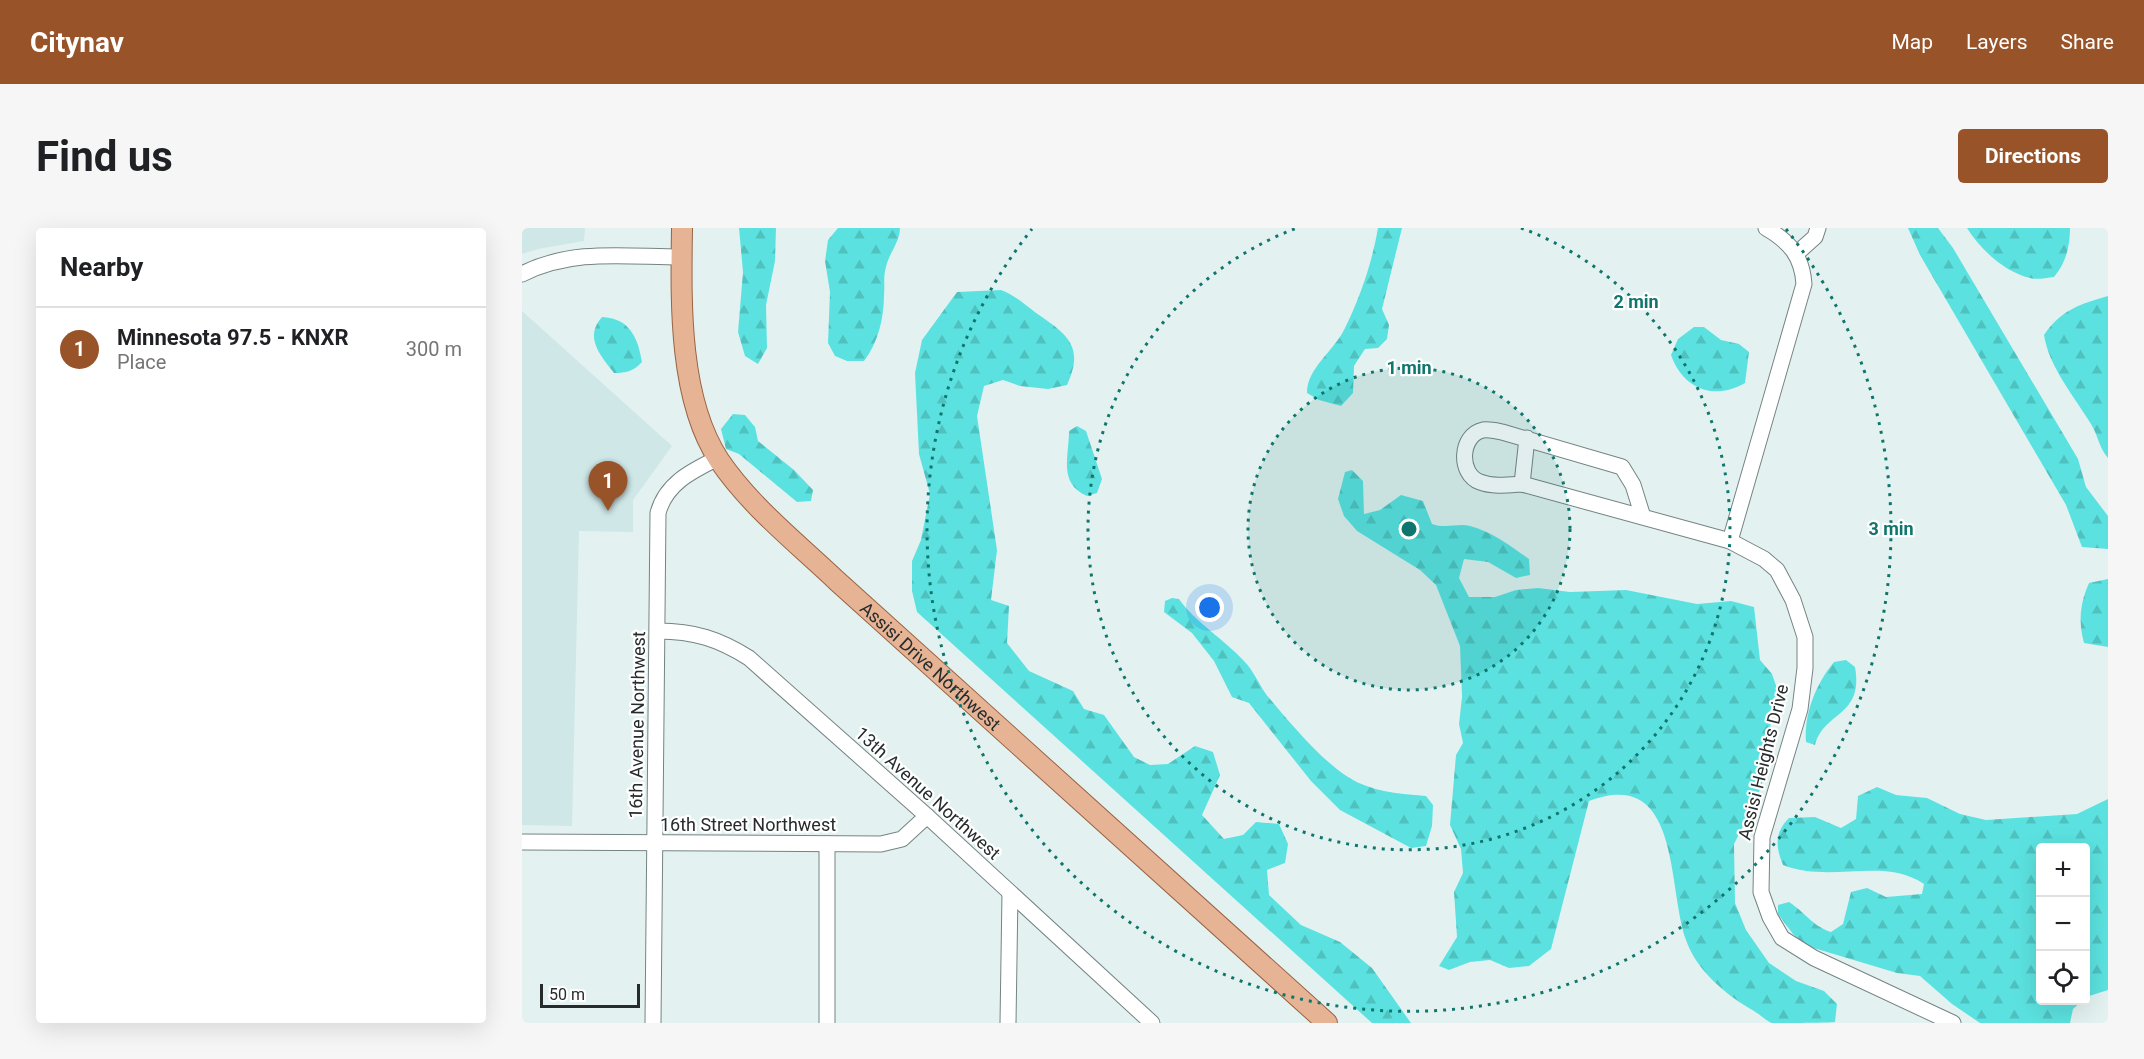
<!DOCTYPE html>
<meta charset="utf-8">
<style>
body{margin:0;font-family:Roboto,sans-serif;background:#f6f6f6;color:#202124}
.controls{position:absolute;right:18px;bottom:18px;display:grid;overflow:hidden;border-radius:6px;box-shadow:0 6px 24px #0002}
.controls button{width:54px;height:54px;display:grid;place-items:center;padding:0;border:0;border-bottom:2px solid #e0e0e0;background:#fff;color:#202124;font:30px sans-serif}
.scale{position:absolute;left:18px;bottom:15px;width:100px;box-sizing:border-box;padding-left:6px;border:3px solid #262b2b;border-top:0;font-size:16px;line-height:21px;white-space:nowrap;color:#262b2b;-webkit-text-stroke:4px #fff;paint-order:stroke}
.you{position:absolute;left:688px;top:380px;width:21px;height:21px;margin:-15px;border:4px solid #fff;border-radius:50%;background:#1a73e8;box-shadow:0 0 0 9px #1a73e833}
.badge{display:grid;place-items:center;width:39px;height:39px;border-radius:50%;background:#995329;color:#fff;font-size:20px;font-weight:700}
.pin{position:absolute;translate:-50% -50px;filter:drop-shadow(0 2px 3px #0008)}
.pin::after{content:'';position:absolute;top:32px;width:21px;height:18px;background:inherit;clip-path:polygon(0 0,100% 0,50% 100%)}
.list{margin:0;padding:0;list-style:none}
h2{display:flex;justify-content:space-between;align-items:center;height:78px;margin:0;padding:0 24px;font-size:26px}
h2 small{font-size:20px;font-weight:400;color:#757577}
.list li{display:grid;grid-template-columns:39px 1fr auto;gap:18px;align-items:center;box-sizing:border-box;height:84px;padding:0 24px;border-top:2px solid #e0e0e0}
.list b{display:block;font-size:22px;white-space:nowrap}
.list p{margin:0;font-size:20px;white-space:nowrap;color:#757577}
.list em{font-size:20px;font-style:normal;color:#757577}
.icon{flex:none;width:33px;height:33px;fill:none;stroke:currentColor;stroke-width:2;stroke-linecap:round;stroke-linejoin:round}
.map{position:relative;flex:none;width:1586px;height:795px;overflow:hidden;border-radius:6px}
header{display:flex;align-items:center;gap:36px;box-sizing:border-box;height:84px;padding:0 30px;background:#995329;color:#fff}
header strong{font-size:28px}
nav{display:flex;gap:33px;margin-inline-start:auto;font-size:21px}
.intro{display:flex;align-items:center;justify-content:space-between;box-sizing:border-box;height:144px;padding:0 36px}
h1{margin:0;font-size:42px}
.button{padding:15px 27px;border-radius:6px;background:#995329;color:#fff;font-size:21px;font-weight:700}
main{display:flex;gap:36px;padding:0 36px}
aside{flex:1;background:#fff;border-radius:6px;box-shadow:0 6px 24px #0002}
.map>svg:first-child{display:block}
.built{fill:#cfe7e7}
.forest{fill:url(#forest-firs)}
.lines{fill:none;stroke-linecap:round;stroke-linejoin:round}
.minor-casing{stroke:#768383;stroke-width:17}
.major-casing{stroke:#996342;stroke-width:22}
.minor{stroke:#fff;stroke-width:15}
.major{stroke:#e7b395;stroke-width:20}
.ring{fill:none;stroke:#0f766e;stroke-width:3;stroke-dasharray:3 6}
.labels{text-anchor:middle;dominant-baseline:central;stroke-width:4.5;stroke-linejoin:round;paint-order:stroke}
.street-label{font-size:18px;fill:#262b2b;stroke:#fff}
.centre{fill:#0f766e;stroke:#fff;stroke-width:3}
.ring-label{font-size:18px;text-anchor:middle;font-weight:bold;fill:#0f766e;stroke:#fff;stroke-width:4.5;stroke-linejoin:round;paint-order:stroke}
</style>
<header>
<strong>Citynav</strong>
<nav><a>Map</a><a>Layers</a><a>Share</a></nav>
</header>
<div class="intro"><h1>Find us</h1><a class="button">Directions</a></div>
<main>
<aside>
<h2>Nearby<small></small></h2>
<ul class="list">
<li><span class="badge">1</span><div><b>Minnesota 97.5 - KNXR</b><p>Place</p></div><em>300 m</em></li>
</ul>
</aside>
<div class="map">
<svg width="1586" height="795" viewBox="0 0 1586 795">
<defs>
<pattern id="forest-firs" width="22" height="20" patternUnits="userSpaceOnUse" patternTransform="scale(1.5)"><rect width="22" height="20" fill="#5be2e0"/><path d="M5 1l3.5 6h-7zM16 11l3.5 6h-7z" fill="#4fc2c0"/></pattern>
</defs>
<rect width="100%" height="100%" fill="#e3f2f1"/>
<g class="built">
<path d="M 0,0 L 63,0 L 62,13 L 16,21 L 0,26 Z"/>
<path d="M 0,83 L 150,218 L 111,272 L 111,304 L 57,303 L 50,598 L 0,597 Z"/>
</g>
<g class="forest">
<path d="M 217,0 L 254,0 L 253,33 L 244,77 L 245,120 L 236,136 L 223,128 L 216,104 L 221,44 Z"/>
<path d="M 316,0 L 378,0 C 378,14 367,25 364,39 C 361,48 363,58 362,67 C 362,90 356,115 342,133 L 325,133 L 313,128 L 306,115 L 308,64 L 303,33 L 306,12 Z"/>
<path d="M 856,0 L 880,0 L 860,81 L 867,97 L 865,111 L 856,120 L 843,121 L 832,138 L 831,165 L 819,178 L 797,172 L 785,165 C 785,140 811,124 822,102 C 838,70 850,35 856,0 Z"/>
<path d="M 1386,0 L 1416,0 L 1431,20 L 1556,231 L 1564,259 L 1586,288 L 1586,321 L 1560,319 L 1544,277 L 1398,27 Z"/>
<path d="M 1445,0 L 1548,0 C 1548,18 1544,35 1532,49 C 1524,50 1514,52 1508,50 C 1482,44 1458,21 1445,0 Z"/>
<path d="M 479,62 C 494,68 502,76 514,85 C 545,106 563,118 545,157 L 526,161 L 498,158 L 481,152 L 462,158 L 455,188 L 475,322 L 469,372 L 487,378 L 485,415 L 507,443 L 551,463 L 562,481 L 582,487 L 612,529 L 628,537 L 646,536 L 673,518 L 691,524 L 698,547 L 680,587 L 702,611 L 721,607 L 734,594 L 757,596 L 766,616 L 763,635 L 745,642 L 747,667 L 779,697 L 818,714 L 850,740 L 889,795 L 850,795 L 395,384 L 390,363 L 390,333 L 399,312 L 408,266 L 397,226 L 393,145 L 400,112 L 435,64 Z"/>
<path d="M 1586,68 L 1586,230 C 1577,220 1576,207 1569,196 C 1552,168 1527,139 1522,107 C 1539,82 1558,76 1586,68 Z"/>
<path d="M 80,89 C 107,90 116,109 120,134 C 112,143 104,145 92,145 C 78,127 62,109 80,89 Z"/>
<path d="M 1172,99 L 1182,99 L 1199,112 L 1217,116 L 1227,124 L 1223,155 C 1192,173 1161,161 1149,127 L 1156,111 Z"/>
<path d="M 211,186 L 223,187 L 233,199 L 236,213 L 272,242 L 291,262 L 289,273 L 275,274 L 217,226 L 204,221 L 199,201 Z"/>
<path d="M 555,198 L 564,203 L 580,251 L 575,265 L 565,268 C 536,255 547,229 547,203 Z"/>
<path d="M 830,242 L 841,253 L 842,286 L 858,282 L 879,267 L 901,273 L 910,296 C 924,301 936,295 948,298 C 969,303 990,319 1007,331 L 1008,347 L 994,350 L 966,334 L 942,331 L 937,350 L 947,369 L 973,369 L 994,362 L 1016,360 L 1048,364 L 1104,362 L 1175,376 L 1209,373 L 1232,379 L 1238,432 L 1250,446 L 1257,466 L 1249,487 L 1247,534 L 1234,573 L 1212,616 L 1213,675 L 1224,702 L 1247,735 L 1274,753 L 1302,763 L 1315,776 L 1313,794 C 1305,795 1258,795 1250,795 C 1246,794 1237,786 1232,783 C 1205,768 1174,742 1164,712 C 1145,658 1159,538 1067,573 L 1029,721 L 1007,738 L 987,740 L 968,732 L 948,734 L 927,742 L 917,738 L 935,709 L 932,664 L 941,645 L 939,621 L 928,597 L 934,527 L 941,515 L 937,496 L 940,469 L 938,418 L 914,357 L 898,342 L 835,303 L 822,288 L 816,271 L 823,244 Z"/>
<path d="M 1586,351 L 1586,419 L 1562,415 C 1556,393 1558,375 1567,355 Z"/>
<path d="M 650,370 L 657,371 C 674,395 702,411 722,433 C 733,444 738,460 748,471 C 770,497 806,541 837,555 C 859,565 882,566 904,568 L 911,577 L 910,598 L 904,618 L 889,620 L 818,582 L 789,553 L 727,475 L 710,469 L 692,433 L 670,405 L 642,384 L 643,373 Z"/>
<path d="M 1324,432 L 1333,439 C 1342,489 1302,483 1293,517 L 1284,514 C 1282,485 1294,456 1312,434 Z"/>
<path d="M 1355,559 L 1374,567 L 1405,570 L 1438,586 L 1464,592 L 1555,586 L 1586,571 L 1586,762 L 1564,769 L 1564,620 L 1518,620 L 1518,772 L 1560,773 L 1551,781 L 1548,795 L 1458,795 L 1430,776 L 1398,748 L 1375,745 L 1285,718 L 1271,706 L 1256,686 L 1256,677 L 1267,674 C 1284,685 1289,697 1309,704 L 1321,696 L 1329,664 L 1345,660 L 1364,669 L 1400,666 L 1402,656 C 1361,628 1309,656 1261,637 C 1253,618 1253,604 1267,590 L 1293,589 L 1319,600 L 1334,591 L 1336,568 Z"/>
</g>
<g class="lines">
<g class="minor-casing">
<g id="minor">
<path d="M 1275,25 L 1293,9 L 1296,0"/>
<path d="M 0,46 C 51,20 105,29 160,29"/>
<path d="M 1000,256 L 1005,210"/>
<path d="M 1121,289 L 1111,257 L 1100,239 L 980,204 C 975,203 967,201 961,202 C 938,207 936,246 958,254 C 971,259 986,257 1000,256 L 1208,313 L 1242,331 L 1255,342 L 1271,372 L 1283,409 L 1283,440 L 1278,481 L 1240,609 L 1239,664 L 1248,689 L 1260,710 L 1292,730 L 1431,795"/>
<path d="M 1208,313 L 1282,56 C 1280,28 1268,14 1244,0"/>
<path d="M 136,403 C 172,403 197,411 227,430 L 405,588 L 630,795"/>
<path d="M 0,614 L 359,616 L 380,611 L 405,588"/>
<path d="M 131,795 L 136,285 C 144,255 170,243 196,230"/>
<path d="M 305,795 L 305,616"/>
<path d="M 486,795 L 488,665"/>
</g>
</g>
<g class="major-casing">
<g id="major">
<path id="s1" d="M 160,0 C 159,71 156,170 197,232 C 228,278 275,315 315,353 L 805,795"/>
</g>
</g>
<use href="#minor" class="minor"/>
<use href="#major" class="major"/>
</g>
<circle cx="887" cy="301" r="161" fill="#0f766e" fill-opacity=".12"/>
<g class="ring">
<circle cx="887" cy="301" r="161"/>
<path d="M999 0A321 321 0 1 1 775 0"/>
<path d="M1264 1A482 482 0 1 1 510 1"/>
</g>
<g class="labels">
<g class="street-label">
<text stroke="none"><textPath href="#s1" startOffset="534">Assisi Drive Northwest</textPath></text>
<text transform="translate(115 497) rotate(-89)">16th Avenue Northwest</text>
<text transform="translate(1241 534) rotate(-76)">Assisi Heights Drive</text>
<text transform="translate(406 565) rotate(42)">13th Avenue Northwest</text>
<text x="226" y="596">16th Street Northwest</text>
</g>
</g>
<circle cx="887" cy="301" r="9" class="centre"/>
<g class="ring-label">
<text x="1114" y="80">2 min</text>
<text x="887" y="146">1 min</text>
<text x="1369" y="307">3 min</text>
</g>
</svg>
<div class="controls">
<button>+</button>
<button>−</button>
<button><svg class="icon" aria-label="locate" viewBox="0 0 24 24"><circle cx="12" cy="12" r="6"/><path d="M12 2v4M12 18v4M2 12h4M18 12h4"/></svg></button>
</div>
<div class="scale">50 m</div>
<div class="you"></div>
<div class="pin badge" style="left:86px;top:283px">1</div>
</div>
</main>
